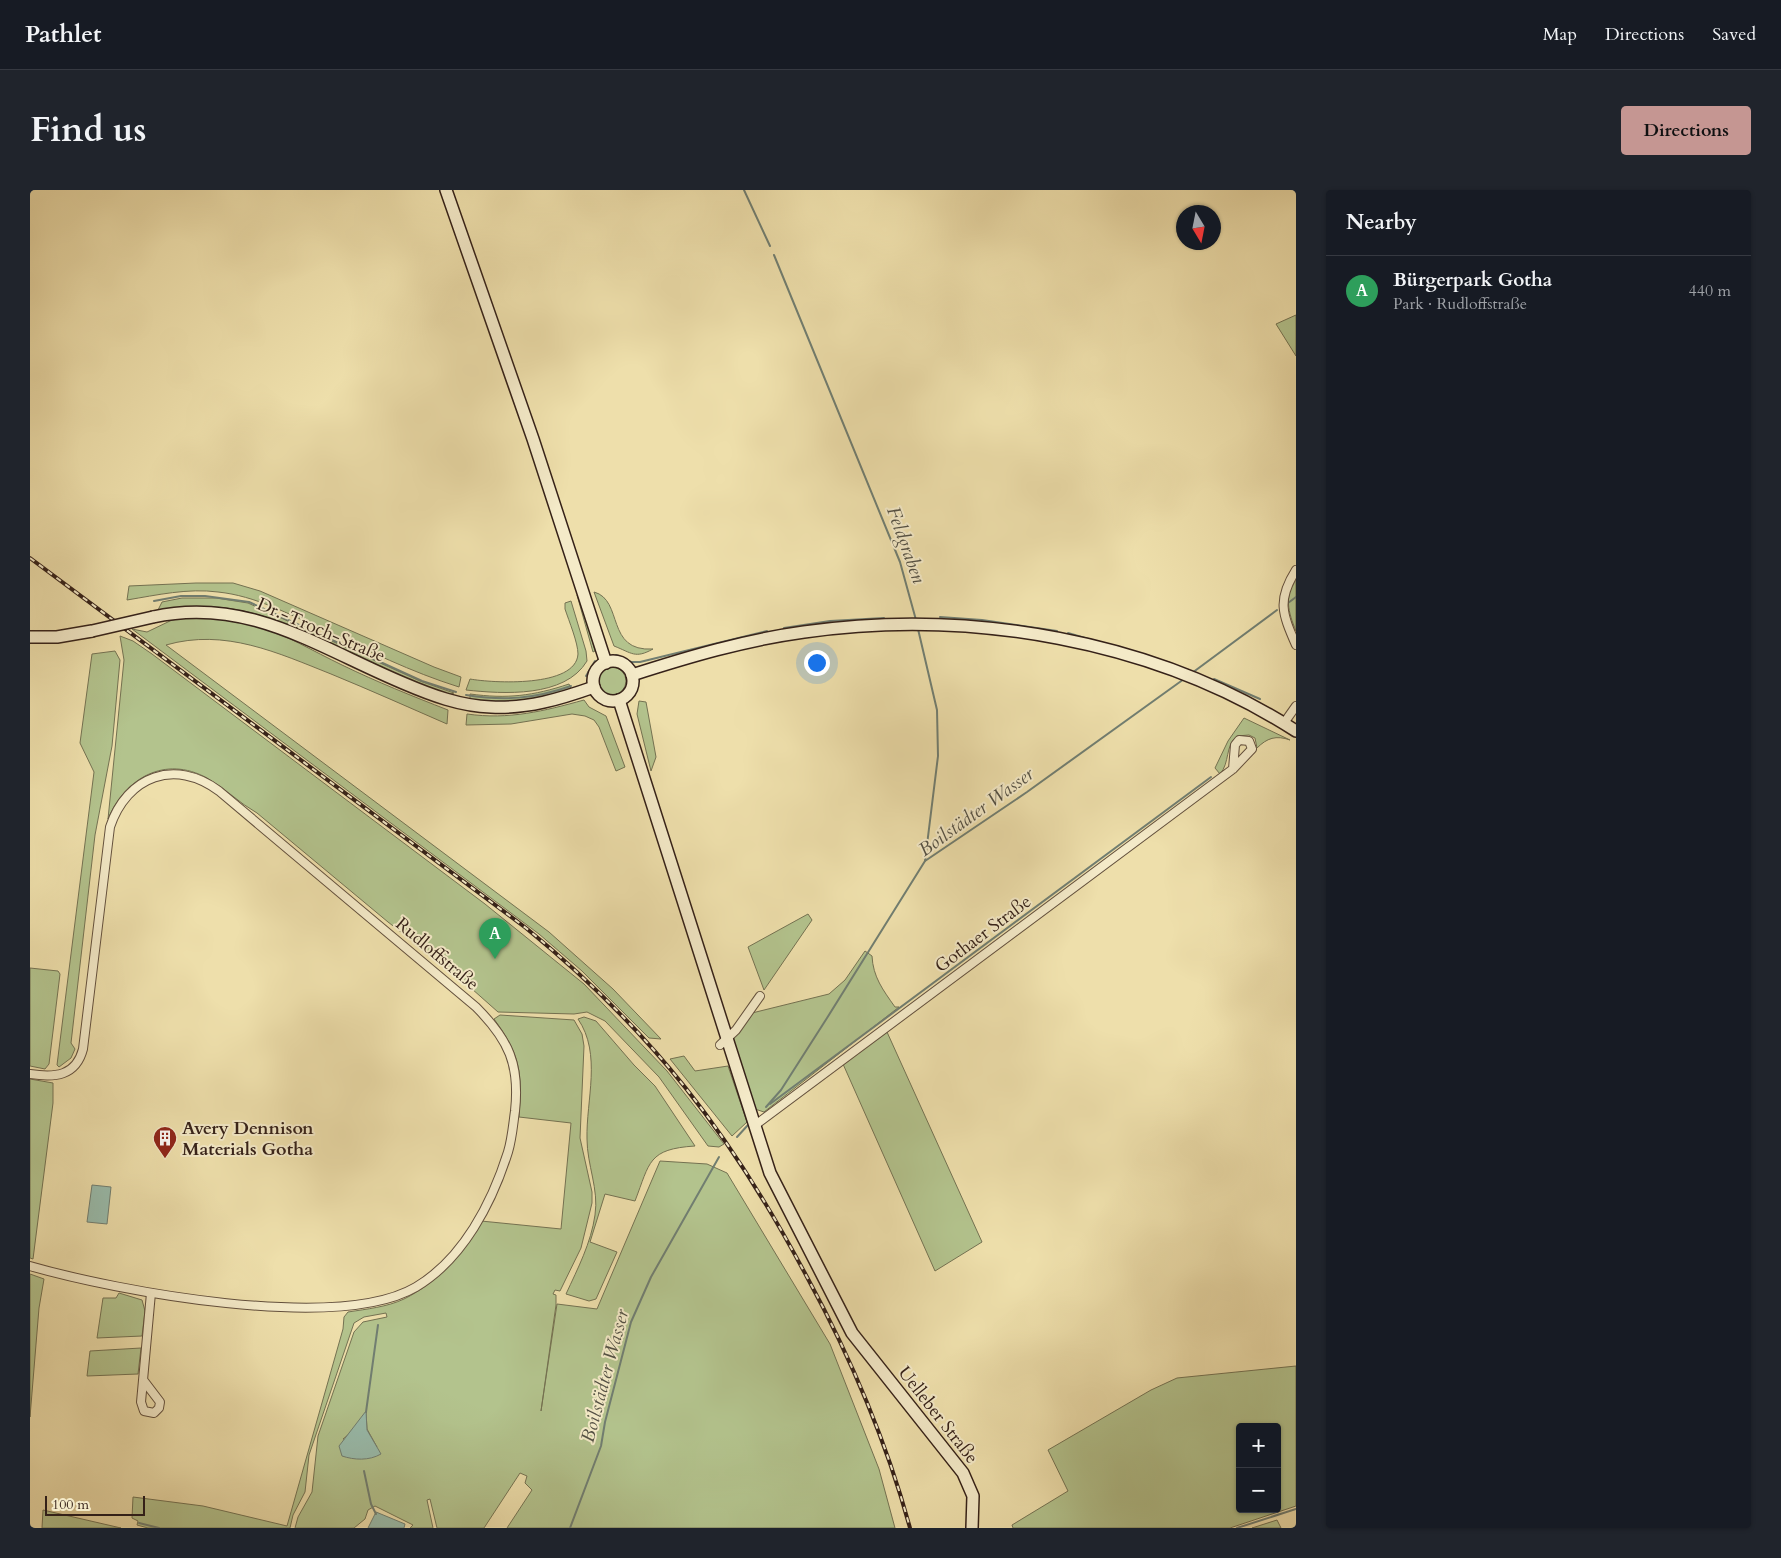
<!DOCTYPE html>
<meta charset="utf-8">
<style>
body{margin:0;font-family:Cardo,serif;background:#20242c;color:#f1f3f6}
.controls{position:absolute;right:15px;bottom:15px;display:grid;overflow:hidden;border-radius:5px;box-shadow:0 1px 4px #0004}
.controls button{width:45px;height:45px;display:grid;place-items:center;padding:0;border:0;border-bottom:1px solid #363941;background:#171b24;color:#f1f3f6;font:25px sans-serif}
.compass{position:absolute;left:1146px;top:15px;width:45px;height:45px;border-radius:50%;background:#171b24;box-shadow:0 1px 4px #0004;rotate:170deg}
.scale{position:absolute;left:15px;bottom:12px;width:100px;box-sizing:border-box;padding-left:5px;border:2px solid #352118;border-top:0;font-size:14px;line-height:18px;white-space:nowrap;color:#352118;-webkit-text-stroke:4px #f4eac8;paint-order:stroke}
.you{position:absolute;left:786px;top:472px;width:18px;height:18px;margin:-12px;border:4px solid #fff;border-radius:50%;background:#1a73e8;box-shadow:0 0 0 8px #1a73e833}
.badge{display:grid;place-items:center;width:32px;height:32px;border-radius:50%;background:#c59692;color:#fff;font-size:16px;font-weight:700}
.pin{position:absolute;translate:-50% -41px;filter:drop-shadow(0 1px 2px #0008)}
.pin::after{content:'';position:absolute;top:26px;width:18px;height:15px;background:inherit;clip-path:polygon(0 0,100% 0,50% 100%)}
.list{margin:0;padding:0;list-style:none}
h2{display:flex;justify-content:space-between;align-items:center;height:65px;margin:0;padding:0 20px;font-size:21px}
h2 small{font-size:16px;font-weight:400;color:#9ea1a6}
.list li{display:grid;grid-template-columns:32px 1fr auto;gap:15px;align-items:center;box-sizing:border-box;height:70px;padding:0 20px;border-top:1px solid #363941}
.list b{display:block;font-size:19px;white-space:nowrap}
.list p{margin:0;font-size:16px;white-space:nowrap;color:#9ea1a6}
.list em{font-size:16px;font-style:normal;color:#9ea1a6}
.map{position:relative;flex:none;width:1266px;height:1338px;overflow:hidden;border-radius:5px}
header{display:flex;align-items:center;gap:30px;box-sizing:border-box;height:70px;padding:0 25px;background:#171b24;border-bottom:1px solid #363941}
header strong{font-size:24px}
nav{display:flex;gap:28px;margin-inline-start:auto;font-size:18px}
.intro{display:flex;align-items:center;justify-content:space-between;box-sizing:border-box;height:120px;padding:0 30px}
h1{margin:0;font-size:35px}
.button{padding:12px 22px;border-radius:5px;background:#c59692;color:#111;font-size:18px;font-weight:700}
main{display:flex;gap:30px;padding:0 30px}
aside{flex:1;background:#171b24;border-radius:5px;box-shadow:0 1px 4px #0004}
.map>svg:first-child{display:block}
.green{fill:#b3c38d;stroke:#747252;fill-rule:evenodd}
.water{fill:#99bcac;stroke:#717e71}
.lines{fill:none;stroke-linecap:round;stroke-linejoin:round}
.stream{stroke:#717e71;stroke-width:2}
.street-casing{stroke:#63503d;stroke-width:10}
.secondary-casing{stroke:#352118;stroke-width:14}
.street{stroke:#f4eac8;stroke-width:8}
.secondary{stroke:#f4eac8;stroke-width:11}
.rail-casing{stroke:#352118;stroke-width:4}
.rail{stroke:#f4eac8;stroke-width:2;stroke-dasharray:5.5;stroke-linecap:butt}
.secondary-bridge-casing{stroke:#352118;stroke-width:14;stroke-linecap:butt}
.secondary-bridge{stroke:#f4eac8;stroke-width:11}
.labels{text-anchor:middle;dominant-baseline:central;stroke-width:4;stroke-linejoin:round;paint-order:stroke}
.street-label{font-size:18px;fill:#352118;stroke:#f4eac8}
.poi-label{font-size:18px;font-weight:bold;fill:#352118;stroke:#f4eac8;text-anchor:start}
.water-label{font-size:19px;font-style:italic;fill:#535044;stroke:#f4eac8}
</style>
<header>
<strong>Pathlet</strong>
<nav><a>Map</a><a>Directions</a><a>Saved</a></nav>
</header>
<div class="intro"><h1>Find us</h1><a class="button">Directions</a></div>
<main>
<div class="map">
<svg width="1266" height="1338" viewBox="0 0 1266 1338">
<rect width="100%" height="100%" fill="#eedfab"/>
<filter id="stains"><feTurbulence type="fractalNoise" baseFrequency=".004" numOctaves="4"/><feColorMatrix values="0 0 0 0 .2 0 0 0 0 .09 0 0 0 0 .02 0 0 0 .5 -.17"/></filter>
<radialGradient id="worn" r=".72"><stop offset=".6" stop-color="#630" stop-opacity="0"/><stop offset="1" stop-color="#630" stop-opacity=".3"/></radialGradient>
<g class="green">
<path d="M 1266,125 L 1266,166 L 1246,134 Z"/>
<path d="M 1266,387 L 1266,441 C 1258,422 1254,406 1266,387 Z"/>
<path d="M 166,393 L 203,393 L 230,401 L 404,477 L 431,487 L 429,497 C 381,482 337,460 292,439 C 258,424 226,406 188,402 C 158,398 127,405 97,410 L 99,396 Z"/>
<path d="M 564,402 C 594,410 575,462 623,459 C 605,469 602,463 584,456 Z"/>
<path d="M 550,404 L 565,461 L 563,462 L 547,405 Z"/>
<path d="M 152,408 L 186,408 L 218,413 L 390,491 L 424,503 L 418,505 L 397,498 L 239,428 C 199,415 169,414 128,420 L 132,412 Z"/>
<path d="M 541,411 L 556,461 L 557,471 C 535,508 473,504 436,500 L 440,489 C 462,493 546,498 548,464 C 548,453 539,431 535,419 L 535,413 Z"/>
<path d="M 168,426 C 187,427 207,428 225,434 C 256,445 283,461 312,475 C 347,492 382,506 418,520 L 417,534 C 378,517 340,500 301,484 C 248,463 195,438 136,455 L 519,742 L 583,799 L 631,849 L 619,848 L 552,781 L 509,744 L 102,439 L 117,442 L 142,430 Z"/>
<path d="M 90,446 L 103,451 L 122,464 L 455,714 L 554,794 L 637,881 L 694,954 L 689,957 L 678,956 L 629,887 L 575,831 L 557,822 L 544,824 L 468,822 L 424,783 L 358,732 L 227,623 C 209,613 195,598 177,588 C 135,565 95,588 78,629 L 94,470 Z"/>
<path d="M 85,461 L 90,470 L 82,556 L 65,645 L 41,853 L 45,859 L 41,868 L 29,877 L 27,875 L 64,582 L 50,553 L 62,464 Z"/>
<circle cx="582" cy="491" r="14"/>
<path d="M 539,494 L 541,499 C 507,511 475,513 440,510 L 440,504 C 477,509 503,506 539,494 Z"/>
<path d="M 554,510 L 559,517 L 576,526 L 595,577 L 586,581 L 569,537 L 564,530 L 555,526 L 542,524 L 481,534 L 436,535 L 437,524 C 479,530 514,521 554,510 Z"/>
<path d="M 609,511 L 616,512 L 626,567 L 621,581 L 607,524 Z"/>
<path d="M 1214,528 L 1260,550 C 1246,545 1237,548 1227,558 L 1225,548 L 1219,545 L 1207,546 C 1195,555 1200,573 1190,584 L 1185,578 L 1198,551 Z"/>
<path d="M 778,724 L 782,730 L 734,800 L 718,757 Z"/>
<path d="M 835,761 L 842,766 C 843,787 853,800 865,817 L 869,817 L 734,922 L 725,919 L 703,848 L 722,823 L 799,804 L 815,790 Z"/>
<path d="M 0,778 L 28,781 L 30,784 L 19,874 L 15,879 L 0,876 Z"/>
<path d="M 470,825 L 544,830 L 552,844 L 554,856 L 550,948 L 562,1002 L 562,1013 L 551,1058 L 530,1101 L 525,1100 L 523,1104 L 526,1105 L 526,1115 L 511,1221 L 527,1114 L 567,1119 L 630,971 L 677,974 L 697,983 L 800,1154 L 849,1279 L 865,1338 L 477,1338 L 502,1300 L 495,1293 L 497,1286 L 490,1283 L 454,1338 L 407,1338 L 400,1309 L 397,1310 L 403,1338 L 380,1338 L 383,1335 L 345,1316 L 338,1320 L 335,1329 L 324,1338 L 265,1338 L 268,1327 L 282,1302 L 288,1246 L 324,1142 L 333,1132 L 357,1127 L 356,1123 L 334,1127 L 324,1133 L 279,1265 L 275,1302 L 263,1325 L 260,1338 L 118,1338 L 107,1335 L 108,1331 L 102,1328 L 103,1307 L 173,1316 L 257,1336 L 313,1139 L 314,1127 L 318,1122 C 337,1119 357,1117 374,1109 C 409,1092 431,1062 451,1031 L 531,1039 L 541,933 L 489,927 C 492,882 491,866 464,829 ZM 336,1222 L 337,1239 L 347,1257 L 313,1249 L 324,1240 Z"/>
<path d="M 554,827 L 566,831 L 604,875 L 625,896 L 665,956 C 618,959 620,972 605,1011 L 575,1004 L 560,1052 L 587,1062 L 566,1109 L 559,1111 L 536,1104 C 548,1078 561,1053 565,1025 C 569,999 557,975 557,949 C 556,910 572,864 548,829 Z"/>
<path d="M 857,842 L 952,1052 L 905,1081 L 813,874 Z"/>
<path d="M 654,866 L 665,881 L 698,876 L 717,932 L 702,946 L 640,869 Z"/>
<path d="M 0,889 L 23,893 L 23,913 L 3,1069 L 0,1068 Z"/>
<path d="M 0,1084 L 14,1089 L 9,1118 L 0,1227 Z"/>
<path d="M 89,1103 L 112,1110 L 115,1121 L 112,1146 L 67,1148 L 73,1108 L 86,1108 Z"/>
<path d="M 111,1158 L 108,1184 L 57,1186 L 60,1161 Z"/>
<path d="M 1266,1176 L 1266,1316 L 1200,1338 L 983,1338 L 982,1335 L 1038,1301 L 1018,1260 L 1121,1200 L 1147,1188 ZM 1210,1237 L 1247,1237 L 1247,1319 L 1210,1319 Z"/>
<path d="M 13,1320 L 91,1338 L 12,1338 Z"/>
<path d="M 1247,1330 L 1251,1338 L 1222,1338 Z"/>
</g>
<g class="water">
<path d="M 62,995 L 81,997 L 77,1034 L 57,1032 Z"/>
<path d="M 336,1221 L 337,1240 L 351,1264 C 339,1271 324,1270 312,1266 L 309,1256 Z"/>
<path d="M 346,1322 L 375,1334 L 374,1338 L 338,1338 Z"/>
</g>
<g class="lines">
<g class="stream">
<path d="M 714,0 L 740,56"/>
<path d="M 744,65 L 870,372 L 886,430"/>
<path d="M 124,411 L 151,406 L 175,406 L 219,412 L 392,491 L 426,502"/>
<path d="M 1258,413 L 1266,407"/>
<path d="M 910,427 L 952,430 L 1027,441"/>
<path d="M 754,438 L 800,431 L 854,428"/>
<path d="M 888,439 L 907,520 L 908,566 L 895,671"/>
<path d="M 1038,443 L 1140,473"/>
<path d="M 586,465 L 601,472 L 610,472 L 737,441"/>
<path d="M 1162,483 L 1247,420"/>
<path d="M 556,486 L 565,471"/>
<path d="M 1184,489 L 1230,509"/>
<path d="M 436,505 C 475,511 504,509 541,496"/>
<path d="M 740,914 L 1181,587"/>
<path d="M 736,917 L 751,900 L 797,828 L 895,671 L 997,602 L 1154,489"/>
<path d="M 707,947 L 718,935"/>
<path d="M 336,1222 L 348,1135"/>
<path d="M 334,1281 L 341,1314 L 346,1324"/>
<path d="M 109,1333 L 129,1338"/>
<path d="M 540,1338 L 571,1256 L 575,1232 L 601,1132 L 621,1087 L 689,967"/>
<path d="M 1207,1338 L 1266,1319"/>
</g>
<g class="street-casing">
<g id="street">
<path d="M 1266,380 C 1247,410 1252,423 1266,455"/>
<path d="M 1254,533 L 1266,516"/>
<path d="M 690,855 L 706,840 L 730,806"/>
<path d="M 0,884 C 25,888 46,886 53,859 L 80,637 C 97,586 145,568 189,601 L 446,817 C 479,850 490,875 485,921 C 483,935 482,949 478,962 C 462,1013 433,1069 386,1097 C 308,1143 87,1101 0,1076"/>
<path d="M 724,936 L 1203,579 L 1222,559 L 1219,551 L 1209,550 L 1205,555 L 1203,579"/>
<path d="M 114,1191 L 130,1212 L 129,1218 L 124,1223 L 114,1221 L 111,1212 L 121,1103"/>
</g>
</g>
<g class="secondary-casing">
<g id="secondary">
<path d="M 416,0 L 503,249 L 576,473"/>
<path d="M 123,427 C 218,406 289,458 373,493 C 401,505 430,516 461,517 C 497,519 530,509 564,497"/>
<path d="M 0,447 L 27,447 L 62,441"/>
<circle cx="583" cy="491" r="20"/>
<path d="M 602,485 C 658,467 715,450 774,442 C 939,418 1125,450 1266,541"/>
<path d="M 589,510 L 740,983 L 822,1143 L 933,1283 L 943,1306 L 942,1338"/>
</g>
</g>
<use href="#street" class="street"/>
<use href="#secondary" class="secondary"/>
<g class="rail-casing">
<path id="rail" d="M 0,368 L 496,738 C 622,841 701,944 777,1087 C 821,1168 856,1250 880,1338"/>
</g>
<use href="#rail" class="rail"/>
<g class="secondary-bridge-casing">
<path id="secondary-bridge" d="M 62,441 L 123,427"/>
</g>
<use href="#secondary-bridge" class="secondary-bridge"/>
</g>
<defs>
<g id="building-pin" transform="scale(1.25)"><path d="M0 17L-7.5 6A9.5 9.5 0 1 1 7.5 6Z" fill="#8f2418" stroke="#f4eac8"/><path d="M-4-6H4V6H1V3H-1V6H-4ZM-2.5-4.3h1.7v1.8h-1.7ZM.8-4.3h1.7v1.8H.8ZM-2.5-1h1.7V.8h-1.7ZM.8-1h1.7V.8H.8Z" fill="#fff"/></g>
</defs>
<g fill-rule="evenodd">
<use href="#building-pin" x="135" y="948"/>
</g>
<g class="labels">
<g class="street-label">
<text transform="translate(291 440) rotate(23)">Dr.-Troch-Straße</text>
<text transform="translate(953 744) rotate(-37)">Gothaer Straße</text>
<text transform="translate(407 764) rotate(40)">Rudloffstraße</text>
<text transform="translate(908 1225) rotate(52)">Uelleber Straße</text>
</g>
<g class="poi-label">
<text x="152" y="938">Avery Dennison<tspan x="152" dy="21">Materials Gotha</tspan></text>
</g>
<g class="water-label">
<text transform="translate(876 355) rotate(70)">Feldgraben</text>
<text transform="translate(946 622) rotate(-36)">Boilstädter Wasser</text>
<text transform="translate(575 1186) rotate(-75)">Boilstädter Wasser</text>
</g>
</g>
<rect width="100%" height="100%" filter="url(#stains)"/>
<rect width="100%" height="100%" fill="url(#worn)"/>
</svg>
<div class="controls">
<button>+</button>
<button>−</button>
</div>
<svg class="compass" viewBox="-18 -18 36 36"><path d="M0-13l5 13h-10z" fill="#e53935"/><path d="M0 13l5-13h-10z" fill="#9ea1a6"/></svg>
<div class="scale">100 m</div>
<div class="you"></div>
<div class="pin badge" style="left:465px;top:769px;background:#2e9e5b">A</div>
</div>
<aside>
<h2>Nearby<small></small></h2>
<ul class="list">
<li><span class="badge" style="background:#2e9e5b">A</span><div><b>Bürgerpark Gotha</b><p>Park · Rudloffstraße</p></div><em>440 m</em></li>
</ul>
</aside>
</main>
